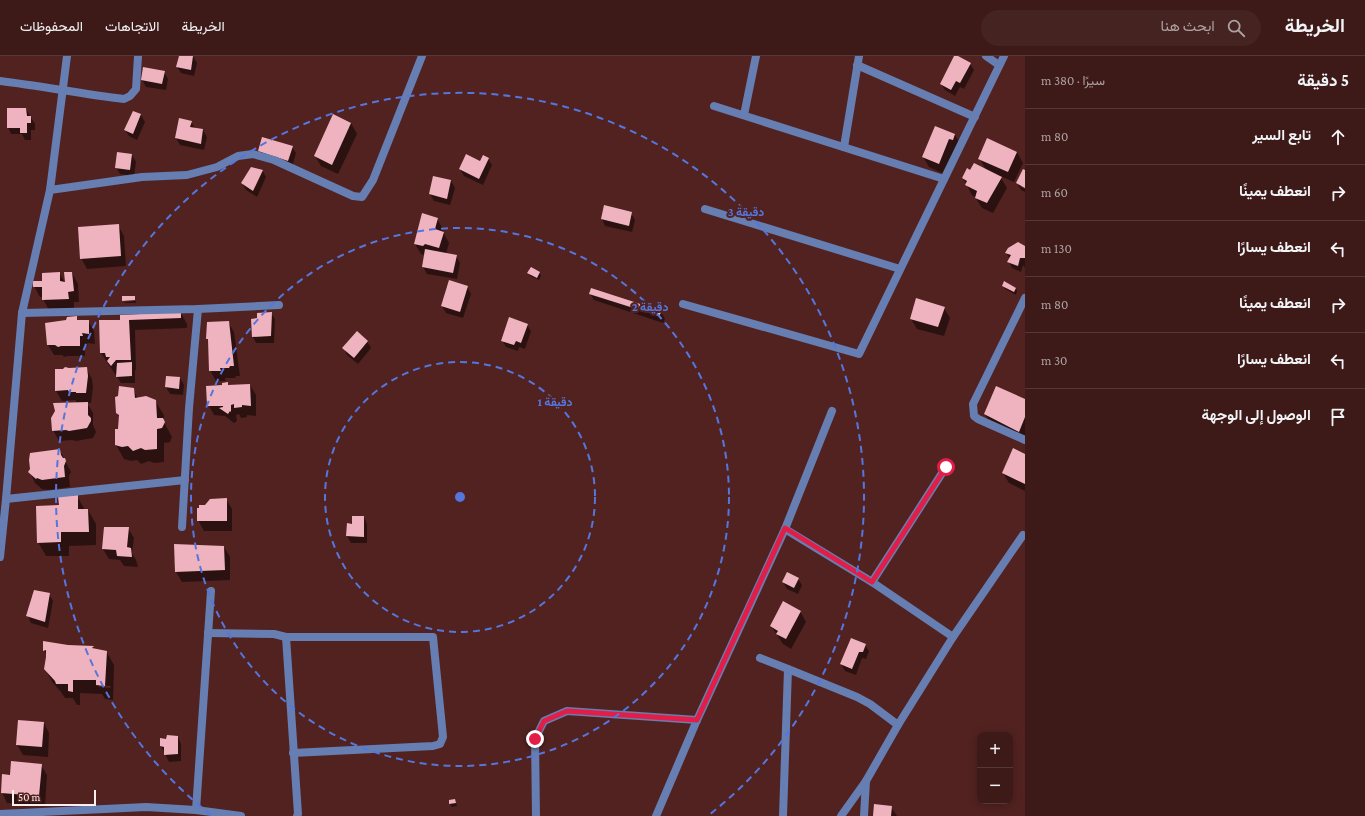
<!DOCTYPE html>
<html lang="ar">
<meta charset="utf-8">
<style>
body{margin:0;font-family:"Crimson Pro",Vazirmatn,serif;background:#442321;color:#f1f3f6;direction:rtl}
.controls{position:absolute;right:12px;bottom:12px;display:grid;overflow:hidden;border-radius:8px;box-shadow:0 2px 10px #0003}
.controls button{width:36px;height:36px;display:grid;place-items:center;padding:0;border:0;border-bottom:1px solid #563837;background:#3d1a18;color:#f1f3f6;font:20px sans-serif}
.scale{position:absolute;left:12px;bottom:10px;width:84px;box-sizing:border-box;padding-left:4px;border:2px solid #fcefee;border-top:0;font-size:11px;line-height:14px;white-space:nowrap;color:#fcefee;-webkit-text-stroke:3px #512220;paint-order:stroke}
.stop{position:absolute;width:12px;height:12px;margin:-9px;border:3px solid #e11d48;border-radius:50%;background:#fff}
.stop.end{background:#e11d48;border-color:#fff;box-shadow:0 1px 4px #0008}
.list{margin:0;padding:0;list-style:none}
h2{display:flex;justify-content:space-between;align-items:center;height:52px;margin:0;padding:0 16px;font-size:17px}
h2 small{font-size:13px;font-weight:400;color:#ada1a2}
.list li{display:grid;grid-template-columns:26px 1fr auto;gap:12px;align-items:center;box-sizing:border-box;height:56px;padding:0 16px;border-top:1px solid #563837}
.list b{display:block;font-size:15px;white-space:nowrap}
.list em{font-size:13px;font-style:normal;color:#ada1a2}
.icon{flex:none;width:22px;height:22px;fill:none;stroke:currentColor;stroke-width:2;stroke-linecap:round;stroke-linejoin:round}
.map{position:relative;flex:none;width:1025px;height:760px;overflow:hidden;direction:ltr}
header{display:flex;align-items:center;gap:24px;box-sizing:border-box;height:56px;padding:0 20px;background:#3d1a18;border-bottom:1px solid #563837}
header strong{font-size:19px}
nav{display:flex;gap:22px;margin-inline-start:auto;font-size:14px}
.search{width:280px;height:36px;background:#442321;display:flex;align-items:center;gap:10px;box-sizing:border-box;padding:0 14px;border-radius:22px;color:#ada1a2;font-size:15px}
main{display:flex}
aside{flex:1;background:#3d1a18}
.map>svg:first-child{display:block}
.shadow{fill:#0007;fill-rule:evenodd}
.building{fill:#efb3c0}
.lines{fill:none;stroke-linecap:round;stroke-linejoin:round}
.minor{stroke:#667eb1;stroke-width:8}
.route{stroke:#e11d48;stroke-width:5}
.ring{fill:none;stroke:#5576de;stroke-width:2;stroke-dasharray:7 5}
.centre{fill:#5576de;stroke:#512220;stroke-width:2}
.ring-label{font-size:12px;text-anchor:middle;font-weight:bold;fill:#5576de;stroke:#512220;stroke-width:4;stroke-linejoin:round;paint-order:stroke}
</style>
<header>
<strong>الخريطة</strong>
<div class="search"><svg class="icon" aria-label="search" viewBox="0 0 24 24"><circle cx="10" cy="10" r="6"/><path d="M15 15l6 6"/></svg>ابحث هنا</div>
<nav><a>الخريطة</a><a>الاتجاهات</a><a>المحفوظات</a></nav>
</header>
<main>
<aside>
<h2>5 دقيقة<small>سيرًا · 380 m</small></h2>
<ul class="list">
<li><svg class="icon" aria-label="ahead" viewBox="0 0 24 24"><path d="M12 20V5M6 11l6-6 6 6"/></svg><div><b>تابع السير</b></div><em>80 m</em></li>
<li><svg class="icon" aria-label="right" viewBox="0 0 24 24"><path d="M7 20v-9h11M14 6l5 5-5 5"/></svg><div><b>انعطف يمينًا</b></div><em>60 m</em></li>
<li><svg class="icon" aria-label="left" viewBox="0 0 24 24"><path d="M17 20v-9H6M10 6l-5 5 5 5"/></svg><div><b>انعطف يسارًا</b></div><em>130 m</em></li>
<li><svg class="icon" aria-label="right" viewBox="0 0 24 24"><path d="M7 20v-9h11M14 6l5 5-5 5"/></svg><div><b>انعطف يمينًا</b></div><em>80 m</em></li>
<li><svg class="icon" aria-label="left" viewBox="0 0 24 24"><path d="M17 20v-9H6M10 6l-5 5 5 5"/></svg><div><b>انعطف يسارًا</b></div><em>30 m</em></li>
<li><svg class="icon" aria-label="arrive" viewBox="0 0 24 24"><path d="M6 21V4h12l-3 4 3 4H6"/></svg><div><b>الوصول إلى الوجهة</b></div></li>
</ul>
</aside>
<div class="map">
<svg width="1025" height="760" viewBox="0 0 1025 760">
<rect width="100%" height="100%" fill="#512220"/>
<g class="shadow">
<path d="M 180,0 L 193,0 L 197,7 L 194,20 L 181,17 L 177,11 Z"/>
<path d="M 956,0 L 970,8 L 974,14 L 964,33 L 960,31 L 955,40 L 945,34 L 941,28 Z"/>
<path d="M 164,16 L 168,23 L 166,34 L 146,31 L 142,24 Z"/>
<path d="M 26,53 L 35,68 L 35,74 L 31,74 L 31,84 L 25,84 L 22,78 L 11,78 L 8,71 Z"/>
<path d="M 134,57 L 141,59 L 145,66 L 137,84 L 129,80 L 125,74 Z"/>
<path d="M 191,66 L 195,72 L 203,74 L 207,81 L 204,94 L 180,89 L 176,82 Z"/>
<path d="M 351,67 L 357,78 L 338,118 L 321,110 L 315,100 Z"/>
<path d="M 935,71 L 955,79 L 961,89 L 944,118 L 929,111 L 923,101 Z"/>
<path d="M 292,91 L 296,97 L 292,111 L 263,102 L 259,95 Z"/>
<path d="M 1017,96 L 1023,107 L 1014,126 L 1000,120 L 1007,132 L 993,157 L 982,152 L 975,141 L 972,139 L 963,122 L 970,116 L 986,114 L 980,103 Z"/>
<path d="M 132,99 L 136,106 L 134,120 L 120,118 L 116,111 Z"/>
<path d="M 488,103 L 492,109 L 483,129 L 464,120 L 460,113 L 481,107 Z"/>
<path d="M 262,114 L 266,121 L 257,141 L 246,134 L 242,127 Z"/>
<path d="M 1025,115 L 1025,131 L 1021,129 L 1021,131 L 1025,133 L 1025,136 L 1021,134 L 1017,127 Z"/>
<path d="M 434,121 L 451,125 L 455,132 L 450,149 L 434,145 L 430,138 Z"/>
<path d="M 631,157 L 635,164 L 632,176 L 605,170 L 602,163 Z"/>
<path d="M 437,163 L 443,173 L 443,176 L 449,187 L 446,198 L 456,200 L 460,207 L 457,223 L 427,218 L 423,211 L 425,199 L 421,198 L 415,188 Z"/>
<path d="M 118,169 L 124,180 L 126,210 L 87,213 L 81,202 Z"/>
<path d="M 1025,191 L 1025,212 L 1023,209 L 1021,216 L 1012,212 L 1009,206 L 1010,203 L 1006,197 Z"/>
<path d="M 531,212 L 540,217 L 541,220 L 539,224 L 530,220 L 529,217 Z"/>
<path d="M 59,217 L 66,228 L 72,217 L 78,228 L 79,246 L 74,246 L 74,253 L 49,254 L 43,243 L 43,241 L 40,241 L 34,230 Z"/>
<path d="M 1003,230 L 1016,232 L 1017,235 L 1016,239 L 1005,233 Z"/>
<path d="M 467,231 L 471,238 L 463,262 L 446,257 L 442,250 Z"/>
<path d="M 590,238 L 661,256 L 665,263 L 663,267 L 594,244 Z"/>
<path d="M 136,245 L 136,247 L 125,247 L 124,246 Z"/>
<path d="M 944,252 L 950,262 L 944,280 L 917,273 L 911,263 Z"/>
<path d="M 181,257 L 187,268 L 187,272 L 135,274 L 136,314 L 135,314 L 135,327 L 121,327 L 101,297 L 121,265 Z"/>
<path d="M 271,257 L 275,263 L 274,287 L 256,287 L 253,281 L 258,263 Z"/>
<path d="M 76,261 L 78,265 L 88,265 L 94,275 L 95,288 L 87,287 L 88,290 L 85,289 L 85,300 L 67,300 L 65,301 L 62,299 L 54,299 L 48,289 L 46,268 L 67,265 Z"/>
<path d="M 228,266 L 234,276 L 240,320 L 236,320 L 235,322 L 225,322 L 226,325 L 216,325 L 210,314 L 209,286 L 207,282 Z"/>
<path d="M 527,269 L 531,275 L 525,293 L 519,291 L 518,295 L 506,291 L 502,284 Z"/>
<path d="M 367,285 L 371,292 L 358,308 L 347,299 L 344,292 Z"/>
<path d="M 86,312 L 92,323 L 93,331 L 91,347 L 87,347 L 93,357 L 93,369 L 96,376 L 93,382 L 76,385 L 72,384 L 59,385 L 53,374 L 77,347 L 75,344 L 62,345 L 56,335 L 69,313 Z"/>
<path d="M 180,322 L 184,329 L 183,339 L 170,338 L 166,331 Z"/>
<path d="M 227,327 L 229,330 L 250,329 L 256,339 L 256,360 L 247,359 L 247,361 L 241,362 L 239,358 L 236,359 L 237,365 L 234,367 L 225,360 L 214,359 L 208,348 L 222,330 Z"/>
<path d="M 133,333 L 138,343 L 155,345 L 164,359 L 164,366 L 172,381 L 170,386 L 164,387 L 164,406 L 154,407 L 149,405 L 141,408 L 137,404 L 131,405 L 124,403 L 116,389 L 120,362 L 117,357 Z"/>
<path d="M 1025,345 L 1025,384 L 991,369 L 985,358 Z"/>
<path d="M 60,395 L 71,416 L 69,420 L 70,431 L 48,434 L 42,433 L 35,427 L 30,416 L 32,414 Z"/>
<path d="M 1025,399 L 1025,435 L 1009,427 L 1003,417 Z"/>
<path d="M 77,440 L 85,454 L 88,454 L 96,468 L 96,489 L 69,490 L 69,500 L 46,500 L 38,486 L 60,450 Z"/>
<path d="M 226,443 L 232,453 L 232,475 L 204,475 L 198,464 L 205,450 Z"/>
<path d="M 364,461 L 367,468 L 367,487 L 351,487 L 347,480 L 353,469 Z"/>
<path d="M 105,472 L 128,472 L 134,482 L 132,497 L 136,504 L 138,511 L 124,510 L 120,504 L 109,503 L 103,493 Z"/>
<path d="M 175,489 L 224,491 L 230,501 L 230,524 L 182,526 L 176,516 Z"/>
<path d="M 798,523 L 802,529 L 798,538 L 787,533 L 783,526 Z"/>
<path d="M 49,538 L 53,545 L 48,572 L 31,567 L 28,560 Z"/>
<path d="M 800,555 L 806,566 L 791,593 L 783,588 L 771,570 Z"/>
<path d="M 865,589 L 869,595 L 866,603 L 862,602 L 856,619 L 845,615 L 841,608 Z"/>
<path d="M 68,590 L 93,591 L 95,594 L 106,595 L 114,609 L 113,644 L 105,643 L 102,638 L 80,637 L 80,649 L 77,649 L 73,642 L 65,642 L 61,636 L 53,627 L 45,613 L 47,600 L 44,594 ZM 99,629 L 111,630 L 110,632 L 99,631 Z"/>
<path d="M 44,667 L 49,677 L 48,701 L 23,699 L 17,689 Z"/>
<path d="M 178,681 L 181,688 L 181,705 L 169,706 L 161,690 L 167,684 Z"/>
<path d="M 41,709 L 47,719 L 45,750 L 7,747 L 2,736 Z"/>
<path d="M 455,744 L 457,750 L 452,751 L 450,748 Z"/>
<path d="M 891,751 L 897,760 L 874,760 Z"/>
</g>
<g class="building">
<path d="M 179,0 L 193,0 L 191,14 L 176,11 Z"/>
<path d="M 954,0 L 958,0 L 971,7 L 960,27 L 956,25 L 951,34 L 940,28 Z"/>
<path d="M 143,11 L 165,15 L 162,28 L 141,24 Z"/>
<path d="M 7,52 L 26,52 L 27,60 L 31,60 L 31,67 L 27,67 L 27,77 L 20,77 L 20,72 L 7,72 Z"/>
<path d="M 133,55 L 141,58 L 133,78 L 124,74 Z"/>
<path d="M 333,58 L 351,67 L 332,109 L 314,100 Z"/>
<path d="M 179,62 L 192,65 L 190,71 L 203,73 L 201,88 L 175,82 Z"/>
<path d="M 935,70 L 955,78 L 953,84 L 949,83 L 939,108 L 922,101 Z"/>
<path d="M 262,81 L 293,90 L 288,105 L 258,95 Z"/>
<path d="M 987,82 L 1017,96 L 1008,116 L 978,103 Z"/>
<path d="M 117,96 L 132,98 L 130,114 L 115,112 Z"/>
<path d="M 466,98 L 480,105 L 483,99 L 489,102 L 479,123 L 459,113 Z"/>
<path d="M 974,107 L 1002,121 L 987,147 L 975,142 L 977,135 L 965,129 L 967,125 L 962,122 L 967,112 L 970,114 Z"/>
<path d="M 251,111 L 263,114 L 253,135 L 241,127 Z"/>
<path d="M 1023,113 L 1025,114 L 1025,132 L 1016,127 Z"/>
<path d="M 433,120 L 451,124 L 447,143 L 429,138 Z"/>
<path d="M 604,149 L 632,156 L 629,170 L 601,163 Z"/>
<path d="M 422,157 L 438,162 L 435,173 L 444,176 L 439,192 L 425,188 L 423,190 L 414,188 Z"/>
<path d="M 119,168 L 121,200 L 80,203 L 78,171 Z"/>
<path d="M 1018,186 L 1025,190 L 1025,202 L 1020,202 L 1018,210 L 1007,206 L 1011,199 L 1005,197 L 1008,192 Z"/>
<path d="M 425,193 L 457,199 L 453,217 L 422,211 Z"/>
<path d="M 531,211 L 540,216 L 537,222 L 527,217 Z"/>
<path d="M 60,216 L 60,225 L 65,226 L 64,216 L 72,216 L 74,235 L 68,236 L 69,243 L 42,244 L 42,231 L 33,231 L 33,225 L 42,225 L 42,217 Z"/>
<path d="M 449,224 L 468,230 L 460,256 L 441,250 Z"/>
<path d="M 1004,225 L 1016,232 L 1014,236 L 1002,230 Z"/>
<path d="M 591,232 L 662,255 L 659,260 L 589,238 Z"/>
<path d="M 122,240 L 135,240 L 135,244 L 122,245 Z"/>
<path d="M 916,242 L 945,251 L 938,271 L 910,263 Z"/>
<path d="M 181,256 L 181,262 L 129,264 L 131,304 L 116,304 L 111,310 L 107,305 L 110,301 L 106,301 L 105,297 L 100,297 L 99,264 L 120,264 L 120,259 Z"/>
<path d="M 272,256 L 271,280 L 252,281 L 251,263 L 257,262 L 257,257 Z"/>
<path d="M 77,260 L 77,264 L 89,264 L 89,278 L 82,277 L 83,280 L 80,280 L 80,290 L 61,290 L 58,291 L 55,289 L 47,289 L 45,267 L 66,264 L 67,261 Z"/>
<path d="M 509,261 L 528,268 L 521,287 L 516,285 L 514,289 L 501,285 Z"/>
<path d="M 229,265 L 234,310 L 230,310 L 229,312 L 220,312 L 221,315 L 209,315 L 208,283 L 206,283 L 207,266 Z"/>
<path d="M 357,275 L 368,285 L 354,302 L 342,292 Z"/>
<path d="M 132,306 L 132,320 L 116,321 L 117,307 Z"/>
<path d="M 65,311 L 69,312 L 87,311 L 88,320 L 86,337 L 76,337 L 76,336 L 69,336 L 68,334 L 55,335 L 55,313 L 63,313 Z"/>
<path d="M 166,320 L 180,321 L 179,333 L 165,331 Z"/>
<path d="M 228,326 L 228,329 L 250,328 L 251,350 L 242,349 L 242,351 L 234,352 L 234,348 L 231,349 L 231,356 L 230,355 L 228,358 L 219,352 L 223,351 L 223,350 L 208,350 L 207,349 L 206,330 L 222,329 L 222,327 Z"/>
<path d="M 119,330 L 134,332 L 135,342 L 146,340 L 156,344 L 157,362 L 163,362 L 165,366 L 162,372 L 157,373 L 157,393 L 145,394 L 141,392 L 133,395 L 128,390 L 122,391 L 115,389 L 115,373 L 118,373 L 119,359 L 116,357 L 115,341 L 118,340 Z"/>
<path d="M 996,330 L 1025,343 L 1025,361 L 1019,376 L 984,358 Z"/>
<path d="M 88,346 L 88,359 L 91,362 L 91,365 L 87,372 L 69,375 L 66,374 L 52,375 L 51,362 L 55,355 L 53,347 Z"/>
<path d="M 1013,392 L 1025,398 L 1025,428 L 1002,417 Z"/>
<path d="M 60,393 L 61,399 L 63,402 L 65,402 L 66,405 L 64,410 L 65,421 L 42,424 L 37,422 L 36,423 L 28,416 L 30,413 L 29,404 L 30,397 Z"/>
<path d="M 78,439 L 78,453 L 88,453 L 89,476 L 61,476 L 61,486 L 37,487 L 36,450 L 59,449 L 58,440 Z"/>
<path d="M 227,442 L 227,465 L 197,465 L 197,452 L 199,452 L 199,449 L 205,449 L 210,443 Z"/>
<path d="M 352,460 L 364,460 L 364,481 L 346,480 L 347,467 L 352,468 Z"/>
<path d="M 104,471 L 129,471 L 127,491 L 131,492 L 132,501 L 117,500 L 116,494 L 102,493 Z"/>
<path d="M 174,488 L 224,490 L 225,514 L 175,516 Z"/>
<path d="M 787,516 L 799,522 L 794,532 L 782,526 Z"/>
<path d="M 34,534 L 50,537 L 45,566 L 26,560 Z"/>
<path d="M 783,545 L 801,555 L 786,583 L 776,578 L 778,575 L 770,570 Z"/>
<path d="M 851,582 L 866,588 L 863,596 L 859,596 L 852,613 L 840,608 Z"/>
<path d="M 43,585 L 68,589 L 94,590 L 92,592 L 107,595 L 105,630 L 96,629 L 96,624 L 73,624 L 73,636 L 68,635 L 68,628 L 56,628 L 55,625 L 44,613 L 46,601 L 46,594 L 43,595 Z"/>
<path d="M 18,664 L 44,666 L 42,691 L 16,689 Z"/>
<path d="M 167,679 L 178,680 L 178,698 L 164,699 L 164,691 L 160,690 L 160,682 L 166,683 Z"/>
<path d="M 11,705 L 42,708 L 39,740 L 1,737 L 2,718 L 10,719 Z"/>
<path d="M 455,743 L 456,747 L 449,748 L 449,744 Z"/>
<path d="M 874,748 L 892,750 L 891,760 L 873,760 Z"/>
</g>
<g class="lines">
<g class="minor">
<path d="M 986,0 L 999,9"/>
<path d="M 857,9 L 975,61"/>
<path d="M 0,25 C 41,30 82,38 124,43 L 130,40 L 136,33 L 138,0"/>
<path d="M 714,50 L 944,123"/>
<path d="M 744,59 L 756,0"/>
<path d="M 844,91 L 859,0"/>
<path d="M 50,134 L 142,121 L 187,119 L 217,111 L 238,100 L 253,98 L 274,104 L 353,140 L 362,141 L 373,124 L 422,0"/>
<path d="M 705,153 L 900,213"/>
<path d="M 1025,242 L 973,348 L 974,360 L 978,363 L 1025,384"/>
<path d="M 683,248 L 859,298 L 1004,0"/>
<path d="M 22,257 L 198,253 L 279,249"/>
<path d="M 6,443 L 185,424"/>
<path d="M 182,471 L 189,352 L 198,253"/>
<path d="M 785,473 L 872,526 L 953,581"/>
<path d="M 0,501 L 6,443 L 22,257 L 50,134 L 67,0"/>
<path d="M 872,526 L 946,411"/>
<path d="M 208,577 L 274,578 L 286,581 L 433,581 L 443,681 L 440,688 L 433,690 L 293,697"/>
<path d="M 286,581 L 298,758 L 297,760"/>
<path d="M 760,602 L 788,613 L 783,760"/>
<path d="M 788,613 L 857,641 L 870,648 L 898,669 L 866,725 L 864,760"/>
<path d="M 898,669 L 953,581 L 1023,479"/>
<path d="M 196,754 L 211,535"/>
<path d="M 0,758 L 146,751 L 196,754 L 241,760"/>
<path d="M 536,760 L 535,683 L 544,665 L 567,655 L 697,664"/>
<path d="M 656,760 L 697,664 L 785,473 L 832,355"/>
<path d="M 841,760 L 866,725"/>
</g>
</g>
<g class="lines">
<path class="route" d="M 535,683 L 544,665 L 567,655 L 697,664 L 785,472 L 872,526 L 946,411"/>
</g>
<g class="ring">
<circle cx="460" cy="441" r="135"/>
<circle cx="460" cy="441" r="269"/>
<path d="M211 759A404 404 0 1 1 709 759"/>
</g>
<circle cx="460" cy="441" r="6" class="centre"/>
<g class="ring-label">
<text x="746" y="160">3 دقيقة</text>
<text x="650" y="255">2 دقيقة</text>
<text x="555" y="350">1 دقيقة</text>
</g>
</svg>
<div class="controls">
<button>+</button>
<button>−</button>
</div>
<div class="scale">50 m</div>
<div class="stop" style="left:946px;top:411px"></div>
<div class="stop end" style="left:535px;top:683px"></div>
</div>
</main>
